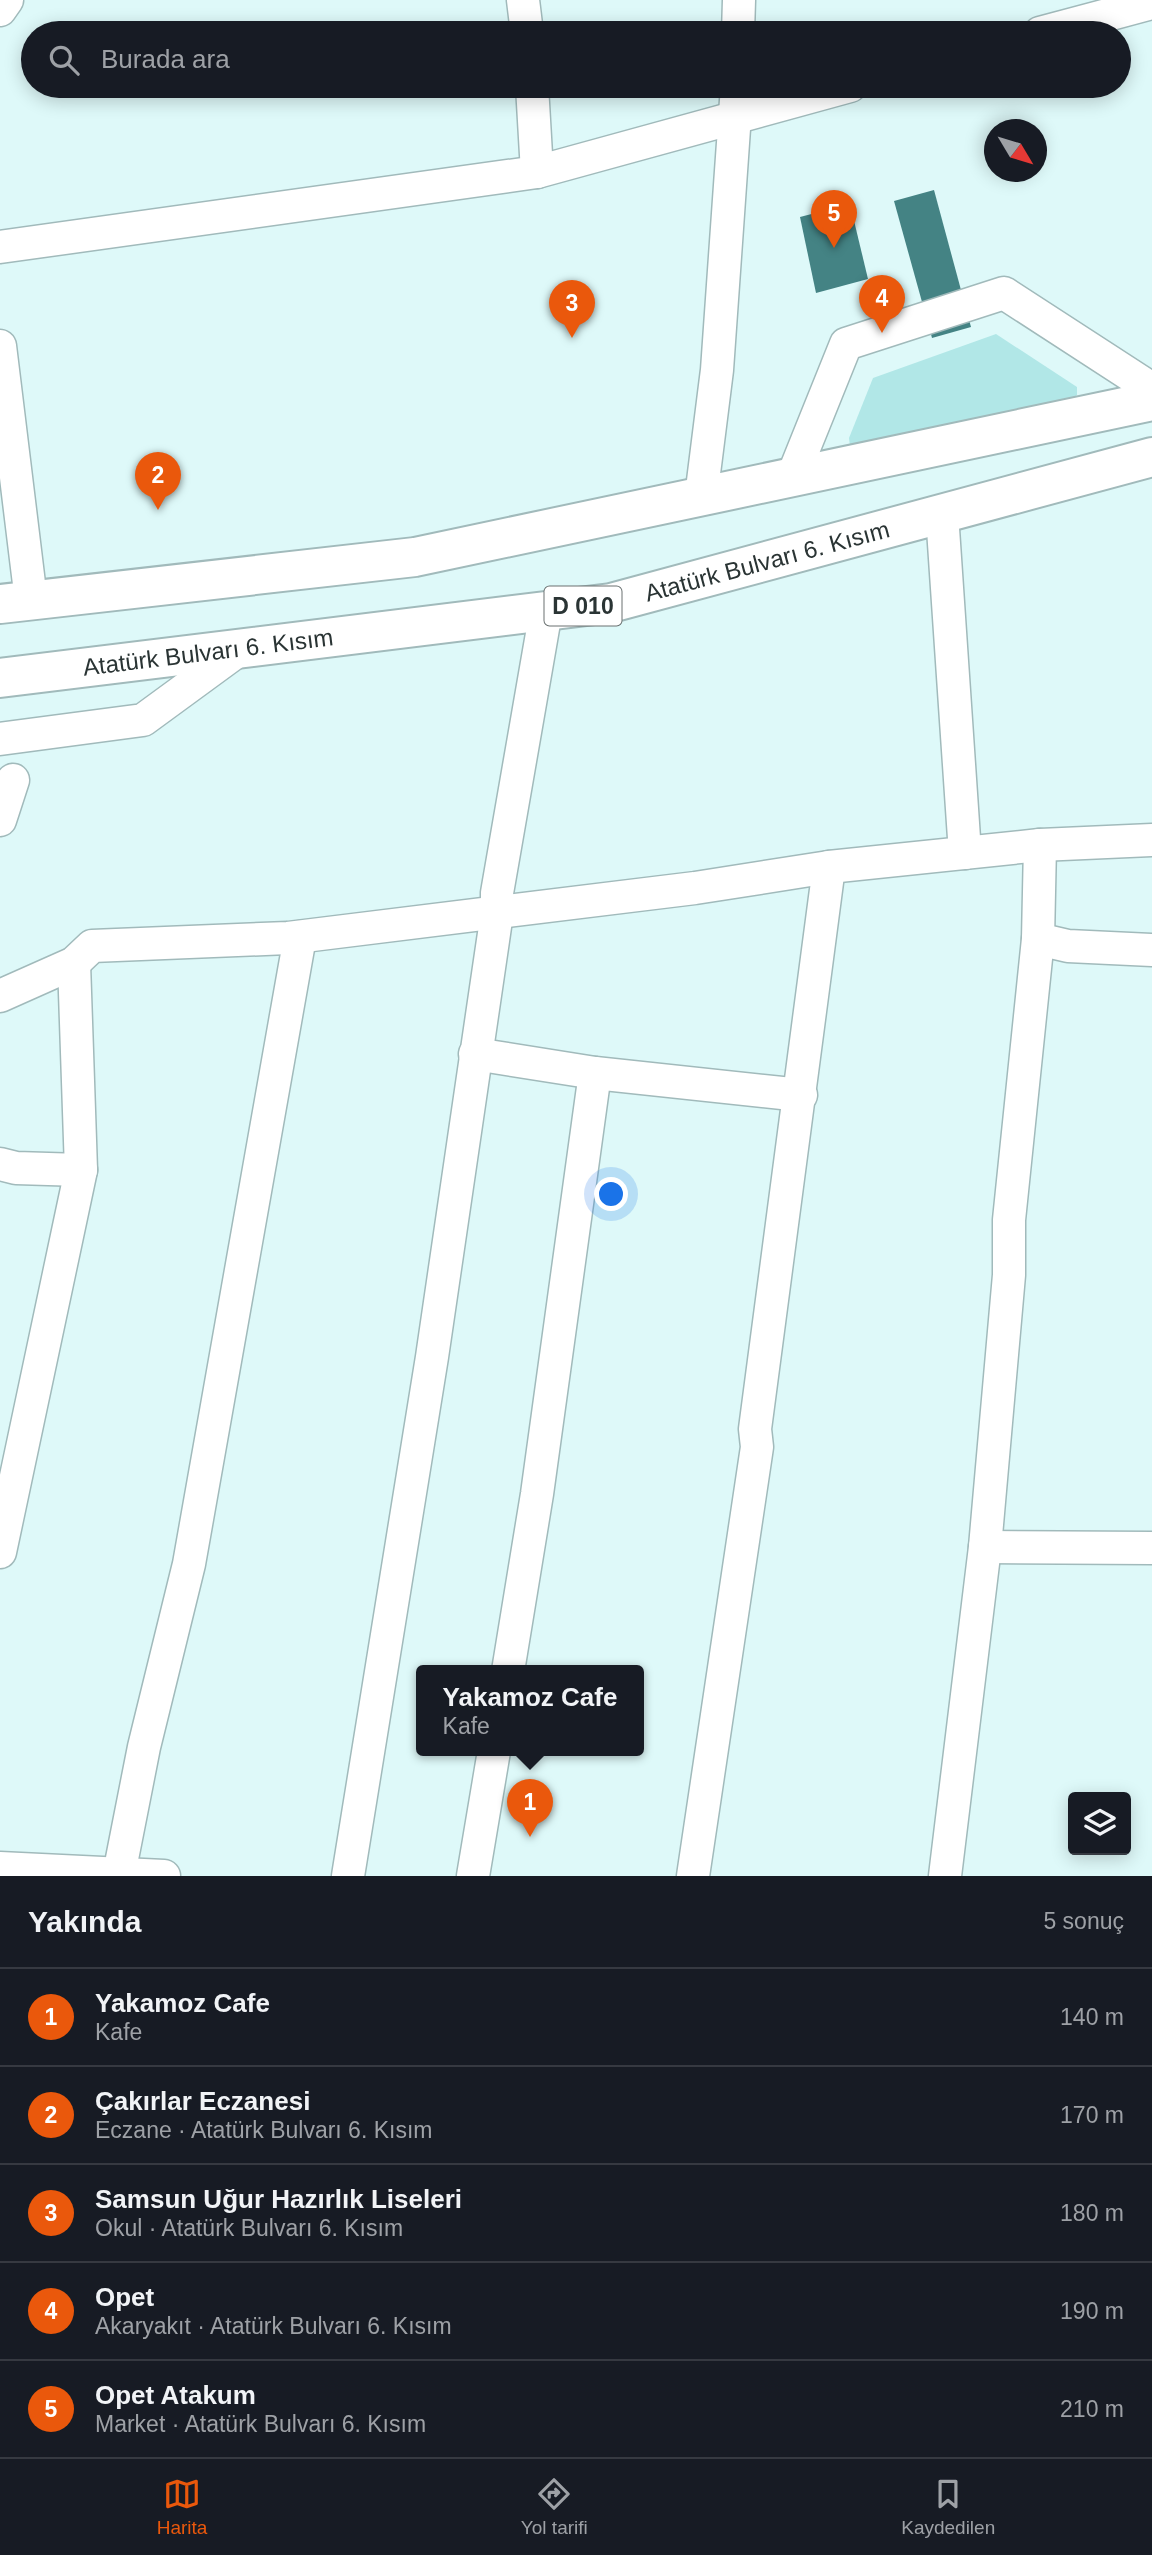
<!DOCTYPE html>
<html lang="tr">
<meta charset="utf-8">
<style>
body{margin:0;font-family:Helvetica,sans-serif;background:#242831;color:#f1f3f6}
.controls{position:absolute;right:21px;bottom:21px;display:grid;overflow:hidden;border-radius:7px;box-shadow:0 4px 18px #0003}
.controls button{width:63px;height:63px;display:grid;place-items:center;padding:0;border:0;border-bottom:2px solid #363941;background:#171b24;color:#f1f3f6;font:35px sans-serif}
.compass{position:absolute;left:984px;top:119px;width:63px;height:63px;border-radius:50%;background:#171b24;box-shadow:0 4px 18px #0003;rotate:128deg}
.you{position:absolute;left:612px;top:1195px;width:24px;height:24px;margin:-18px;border:5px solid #fff;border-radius:50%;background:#1a73e8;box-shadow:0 0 0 10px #1a73e833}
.badge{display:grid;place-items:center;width:46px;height:46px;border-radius:50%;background:#ea580c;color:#fff;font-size:23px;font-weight:700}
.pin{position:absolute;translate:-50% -58px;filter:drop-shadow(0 2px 4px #0008)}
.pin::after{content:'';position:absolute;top:37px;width:24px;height:21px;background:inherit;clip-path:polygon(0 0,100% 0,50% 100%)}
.popup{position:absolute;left:416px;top:1665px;width:228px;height:91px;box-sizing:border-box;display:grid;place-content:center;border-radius:7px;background:#171b24;filter:drop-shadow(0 2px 5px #0005);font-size:23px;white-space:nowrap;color:#9ea1a6}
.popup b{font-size:26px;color:#f1f3f6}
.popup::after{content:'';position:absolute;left:50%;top:100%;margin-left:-14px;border:14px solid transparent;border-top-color:#171b24}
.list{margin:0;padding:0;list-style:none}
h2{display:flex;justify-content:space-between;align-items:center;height:91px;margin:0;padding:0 28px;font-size:30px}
h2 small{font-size:23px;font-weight:400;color:#9ea1a6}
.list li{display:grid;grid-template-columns:46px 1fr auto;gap:21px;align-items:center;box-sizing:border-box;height:98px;padding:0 28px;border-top:2px solid #363941}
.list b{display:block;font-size:26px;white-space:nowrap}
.list p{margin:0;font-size:23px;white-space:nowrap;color:#9ea1a6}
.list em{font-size:23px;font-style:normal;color:#9ea1a6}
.icon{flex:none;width:38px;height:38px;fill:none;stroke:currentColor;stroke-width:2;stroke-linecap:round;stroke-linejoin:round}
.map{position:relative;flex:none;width:1152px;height:1876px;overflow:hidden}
.search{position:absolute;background:#171b24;box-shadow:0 4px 18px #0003;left:21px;right:21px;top:21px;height:77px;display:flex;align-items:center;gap:18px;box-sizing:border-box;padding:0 24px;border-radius:38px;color:#9ea1a6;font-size:26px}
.sheet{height:581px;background:#171b24}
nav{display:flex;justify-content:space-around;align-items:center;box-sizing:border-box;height:98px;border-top:2px solid #363941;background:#171b24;font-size:19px;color:#9ea1a6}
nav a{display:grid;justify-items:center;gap:4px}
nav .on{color:#ea580c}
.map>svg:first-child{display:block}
.green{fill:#b1e7e7}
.building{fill:#448384}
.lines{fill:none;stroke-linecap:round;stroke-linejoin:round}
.minor-casing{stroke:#a1babb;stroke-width:35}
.highway-casing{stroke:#a1babb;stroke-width:42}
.minor{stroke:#fff;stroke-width:32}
.highway{stroke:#fff;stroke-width:38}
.labels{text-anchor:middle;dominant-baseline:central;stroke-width:7;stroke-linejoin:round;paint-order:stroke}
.shield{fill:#fff;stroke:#6a7171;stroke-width:2}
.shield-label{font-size:23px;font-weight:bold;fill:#2a3434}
.street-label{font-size:24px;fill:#2a3434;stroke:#fff}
</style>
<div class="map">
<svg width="1152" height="1876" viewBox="0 0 1152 1876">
<rect width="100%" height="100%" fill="#def9f9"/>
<path class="green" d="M 996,334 L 1077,387 L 1077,395 L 1075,397 L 858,450 L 850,446 L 849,438 L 873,378 Z"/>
<g class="building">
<path d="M 934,190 L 971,327 L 932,338 L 894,201 Z"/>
<path d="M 850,204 L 868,279 L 816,293 L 800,217 Z"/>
</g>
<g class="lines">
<g class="minor-casing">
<g id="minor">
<path d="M 523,0 L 527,33"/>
<path d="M 0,10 L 7,0"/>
<path d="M 738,33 L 739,0"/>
<path d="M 1040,33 L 1152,3"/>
<path d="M 532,86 L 537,172"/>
<path d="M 0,247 L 537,172 L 850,86"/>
<path d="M 0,346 L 31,600"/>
<path d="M 792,478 L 846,344 L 1004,293 L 1152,389"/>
<path d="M 701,497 L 717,370 L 737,86"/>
<path d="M 942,514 L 965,853"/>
<path d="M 0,739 L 143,720 L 240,649"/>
<path d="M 0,820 L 13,780"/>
<path d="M 1038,939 L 1068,946 L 1152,950"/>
<path d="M 0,996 L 74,963 L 92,946 L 288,938 L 695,888 L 829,867 L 1040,845 L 1152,840"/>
<path d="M 475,1054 L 595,1073 L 801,1095"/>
<path d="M 0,1164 L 16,1168 L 81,1170"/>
<path d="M 985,1547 L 1152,1548"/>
<path d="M 0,1552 L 81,1170 L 74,963"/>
<path d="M 508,1671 L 537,1494 L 595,1073"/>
<path d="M 0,1868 L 164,1876"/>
<path d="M 119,1874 L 144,1747 L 189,1564 L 300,937"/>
<path d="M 348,1876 L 432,1357 L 497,913 L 497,893 L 546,611"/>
<path d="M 473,1876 L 494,1751"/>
<path d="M 693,1876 L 757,1447 L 755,1429 L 829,867"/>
<path d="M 945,1876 L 985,1547 L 1009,1275 L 1009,1220 L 1038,939 L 1040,845"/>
</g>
</g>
<g class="highway-casing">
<g id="highway">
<path d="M 0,604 L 415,557 L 1152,401"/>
<path d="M 0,678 L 611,603 L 1152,457"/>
</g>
</g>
<use href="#minor" class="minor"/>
<use href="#highway" class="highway"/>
</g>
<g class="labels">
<rect class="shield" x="544.5" y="586.5" width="77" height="39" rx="5"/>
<g class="shield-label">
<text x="583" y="606">D 010</text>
</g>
<g class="street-label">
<text transform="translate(767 561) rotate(-15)">Atatürk Bulvarı 6. Kısım</text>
<text transform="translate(208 652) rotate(-7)">Atatürk Bulvarı 6. Kısım</text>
</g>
</g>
</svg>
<div class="controls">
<button><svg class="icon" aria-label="layers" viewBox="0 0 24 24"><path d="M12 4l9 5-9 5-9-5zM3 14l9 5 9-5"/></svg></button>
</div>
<svg class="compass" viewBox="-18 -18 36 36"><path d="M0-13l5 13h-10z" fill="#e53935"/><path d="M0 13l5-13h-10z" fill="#9ea1a6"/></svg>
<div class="you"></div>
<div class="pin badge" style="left:530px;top:1837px">1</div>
<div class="popup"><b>Yakamoz Cafe</b>Kafe</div>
<div class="pin badge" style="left:158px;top:510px">2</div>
<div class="pin badge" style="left:572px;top:338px">3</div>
<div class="pin badge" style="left:882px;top:333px">4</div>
<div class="pin badge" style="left:834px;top:248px">5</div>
<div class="search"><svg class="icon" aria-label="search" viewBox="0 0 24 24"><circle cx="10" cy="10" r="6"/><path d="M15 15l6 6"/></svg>Burada ara</div>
</div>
<section class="sheet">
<h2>Yakında<small>5 sonuç</small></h2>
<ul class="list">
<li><span class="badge">1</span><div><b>Yakamoz Cafe</b><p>Kafe</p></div><em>140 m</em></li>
<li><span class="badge">2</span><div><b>Çakırlar Eczanesi</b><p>Eczane · Atatürk Bulvarı 6. Kısım</p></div><em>170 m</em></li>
<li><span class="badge">3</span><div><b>Samsun Uğur Hazırlık Liseleri</b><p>Okul · Atatürk Bulvarı 6. Kısım</p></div><em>180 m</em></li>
<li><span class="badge">4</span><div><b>Opet</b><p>Akaryakıt · Atatürk Bulvarı 6. Kısım</p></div><em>190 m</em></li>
<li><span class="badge">5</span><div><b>Opet Atakum</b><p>Market · Atatürk Bulvarı 6. Kısım</p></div><em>210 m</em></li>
</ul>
</section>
<nav>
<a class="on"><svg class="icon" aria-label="map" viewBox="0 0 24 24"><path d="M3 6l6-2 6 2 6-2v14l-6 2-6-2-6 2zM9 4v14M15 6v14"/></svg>Harita</a>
<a><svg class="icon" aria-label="directions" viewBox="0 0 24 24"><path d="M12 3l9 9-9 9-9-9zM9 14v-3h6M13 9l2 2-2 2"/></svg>Yol tarifi</a>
<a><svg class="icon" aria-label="saved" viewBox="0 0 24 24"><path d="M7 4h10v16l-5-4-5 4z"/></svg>Kaydedilen</a>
</nav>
